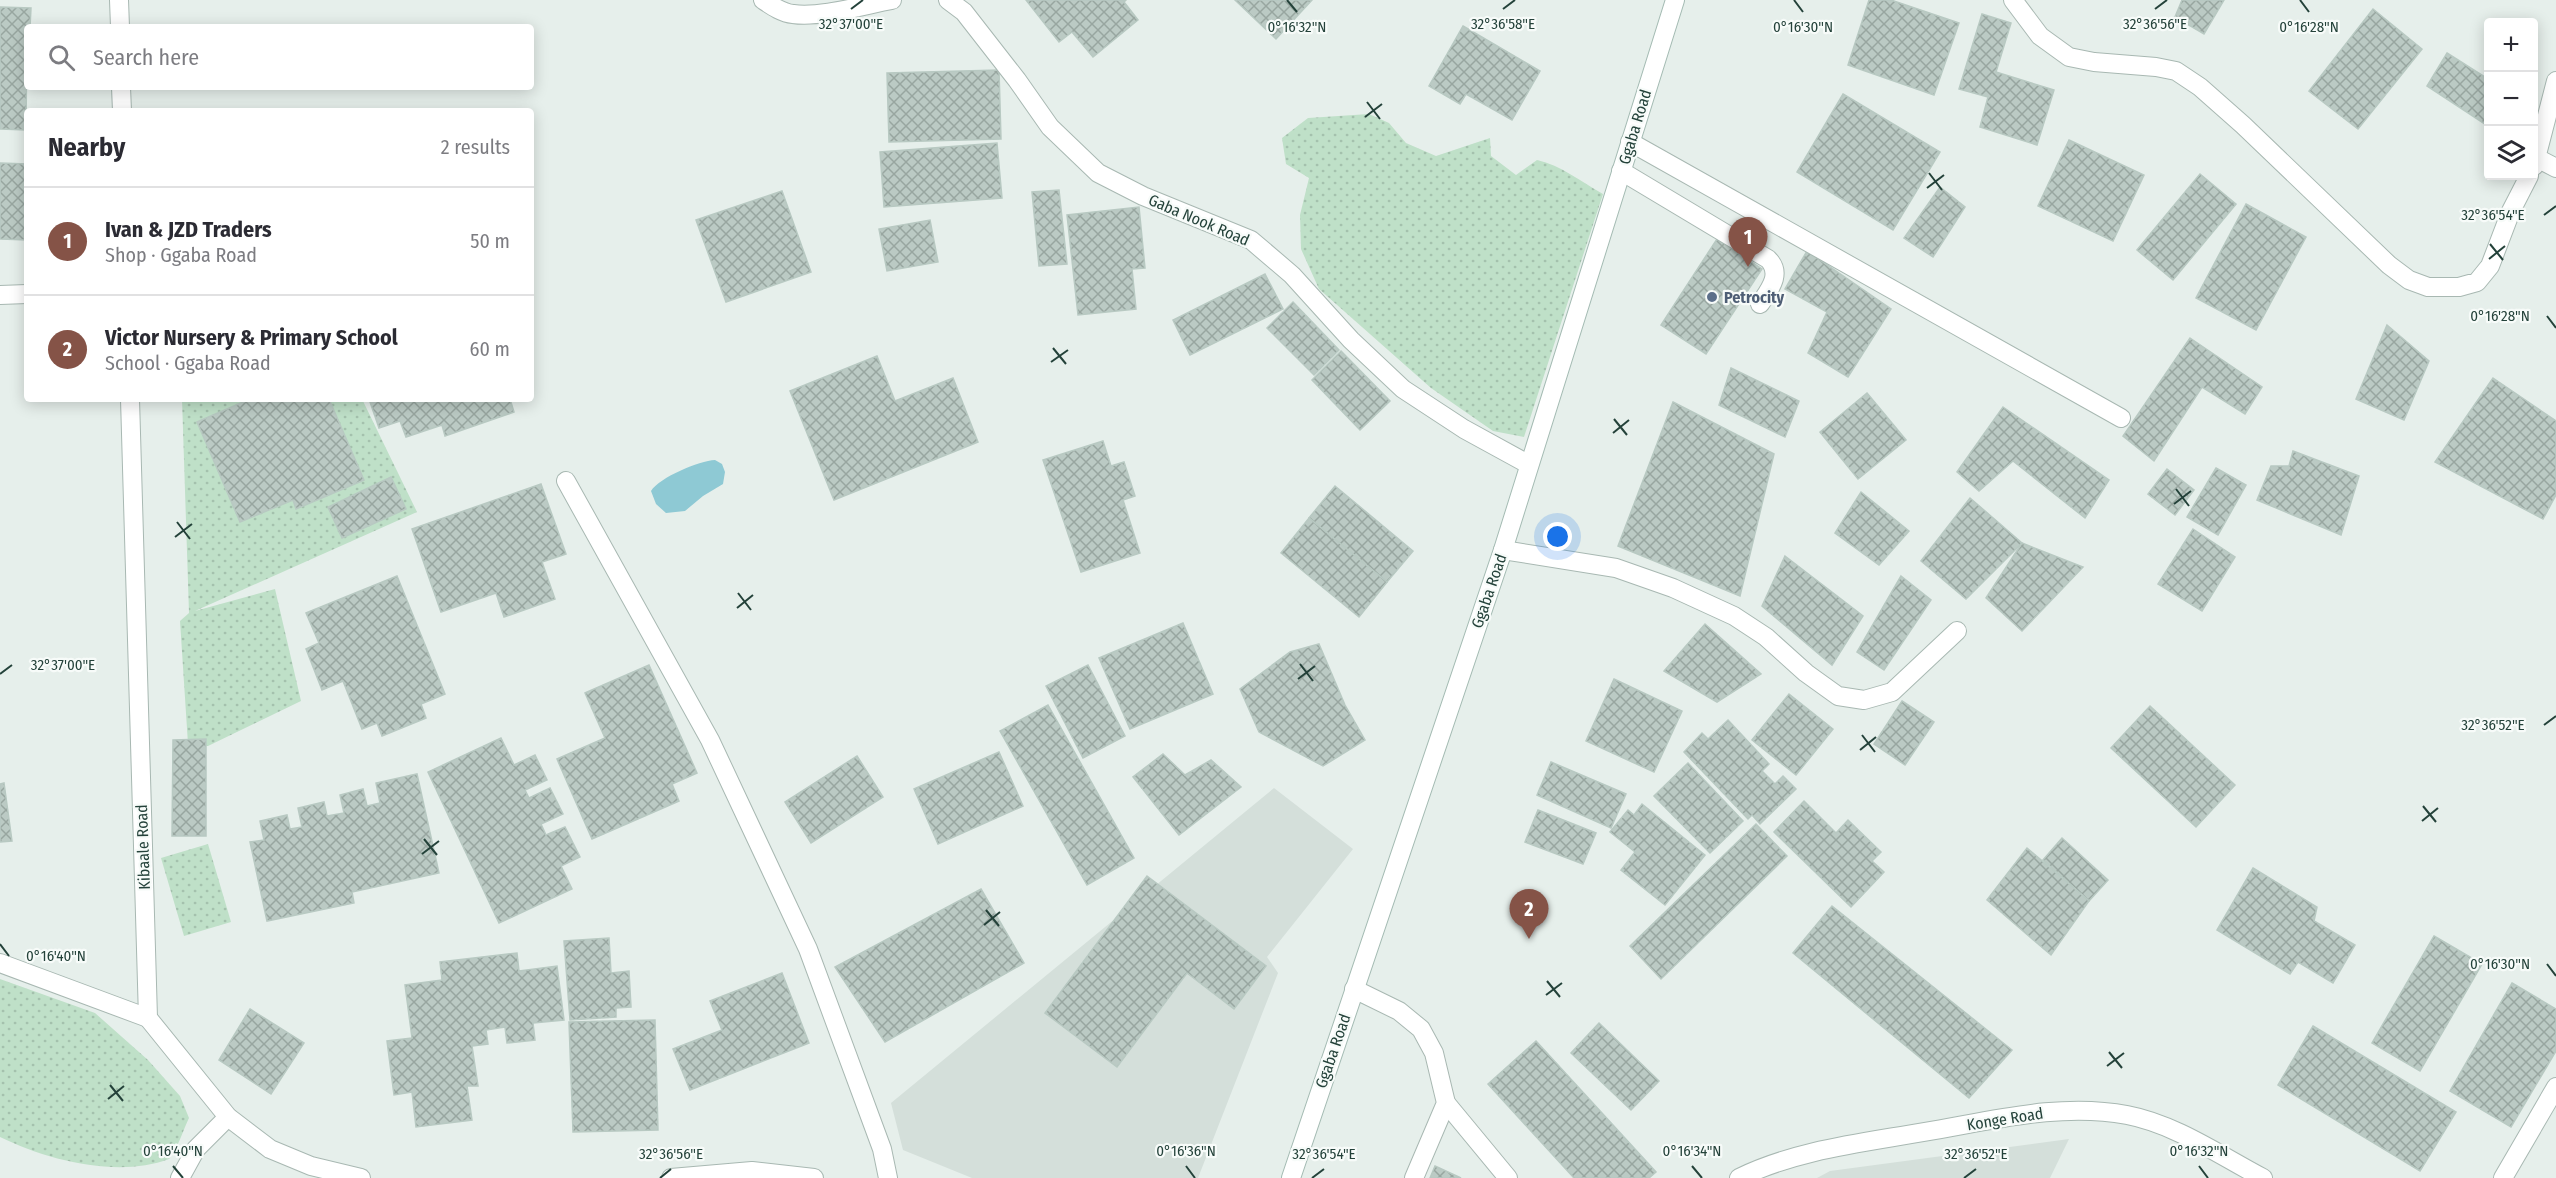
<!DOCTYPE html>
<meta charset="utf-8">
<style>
body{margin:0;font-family:"Fira Sans Condensed",sans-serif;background:#f2f2f3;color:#2b2b33}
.controls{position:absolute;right:18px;top:18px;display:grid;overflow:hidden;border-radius:6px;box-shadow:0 3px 15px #0003}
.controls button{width:54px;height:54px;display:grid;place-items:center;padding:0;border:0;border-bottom:2px solid #e1e1e2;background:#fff;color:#2b2b33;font:30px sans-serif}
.you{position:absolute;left:1558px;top:537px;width:21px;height:21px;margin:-15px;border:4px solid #fff;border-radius:50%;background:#1a73e8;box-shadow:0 0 0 9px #1a73e833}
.badge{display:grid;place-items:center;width:39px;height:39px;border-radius:50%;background:#855347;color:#fff;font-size:20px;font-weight:700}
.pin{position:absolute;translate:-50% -50px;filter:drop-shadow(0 2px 3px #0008)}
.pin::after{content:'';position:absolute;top:32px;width:21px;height:18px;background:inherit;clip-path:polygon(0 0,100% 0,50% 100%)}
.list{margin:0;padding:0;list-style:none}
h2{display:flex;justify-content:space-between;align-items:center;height:78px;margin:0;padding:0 24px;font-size:26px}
h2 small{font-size:20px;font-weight:400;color:#7c7c81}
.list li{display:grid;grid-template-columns:39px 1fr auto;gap:18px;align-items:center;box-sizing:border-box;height:108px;padding:0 24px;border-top:2px solid #e1e1e2}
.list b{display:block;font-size:22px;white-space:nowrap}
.list p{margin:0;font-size:20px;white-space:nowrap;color:#7c7c81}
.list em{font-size:20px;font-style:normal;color:#7c7c81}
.icon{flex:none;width:33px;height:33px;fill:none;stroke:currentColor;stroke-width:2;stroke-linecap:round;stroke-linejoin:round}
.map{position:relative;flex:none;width:2556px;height:1178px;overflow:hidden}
.search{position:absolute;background:#fff;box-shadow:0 3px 15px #0003;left:24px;top:24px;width:510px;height:66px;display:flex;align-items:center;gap:15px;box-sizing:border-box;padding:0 21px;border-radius:6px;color:#7c7c81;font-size:22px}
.panel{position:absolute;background:#fff;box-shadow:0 3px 15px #0003;left:24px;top:108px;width:510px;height:294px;border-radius:6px}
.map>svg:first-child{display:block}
.built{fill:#d4dfda}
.grass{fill:url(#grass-dots)}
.water{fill:#8ec9d4}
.building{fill:url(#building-cross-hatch);stroke:#b8c9c2;stroke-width:1.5}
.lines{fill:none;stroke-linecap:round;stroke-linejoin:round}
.service-casing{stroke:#a8b8b2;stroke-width:20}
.minor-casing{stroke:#a8b8b2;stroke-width:20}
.secondary-casing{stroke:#a4bbb3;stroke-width:20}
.service{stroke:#fff;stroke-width:18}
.minor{stroke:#fff;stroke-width:18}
.secondary{stroke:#fff;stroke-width:18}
.ticks{fill:none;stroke:#24423a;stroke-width:2}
.service-dot{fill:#5c6f8a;stroke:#f7fbf9;stroke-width:2}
.labels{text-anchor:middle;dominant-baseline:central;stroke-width:4.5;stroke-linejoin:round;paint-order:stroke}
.street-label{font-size:16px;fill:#24423a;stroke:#f7fbf9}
.service-label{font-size:16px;font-weight:bold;fill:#4e5e75;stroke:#f7fbf9;text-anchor:start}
.ticks-label{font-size:15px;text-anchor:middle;fill:#24423a;stroke:#f7fbf9;stroke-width:4.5;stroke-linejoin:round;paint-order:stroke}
</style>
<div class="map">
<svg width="2556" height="1178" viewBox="0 0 2556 1178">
<defs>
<pattern id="grass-dots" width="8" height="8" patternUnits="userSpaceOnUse" patternTransform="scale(1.5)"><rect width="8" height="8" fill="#bfe0c8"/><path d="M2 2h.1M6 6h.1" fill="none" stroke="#a4c1ad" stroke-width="1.8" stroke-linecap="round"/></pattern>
<pattern id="building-cross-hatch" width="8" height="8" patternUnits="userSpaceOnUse" patternTransform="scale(1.5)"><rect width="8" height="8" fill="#bbcac4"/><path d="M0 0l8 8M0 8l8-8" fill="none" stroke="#98a6a0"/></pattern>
</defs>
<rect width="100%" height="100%" fill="#e6efeb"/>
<g class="built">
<path d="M 1274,788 L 1353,849 L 1267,957 L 1278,973 L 1198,1178 L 972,1178 L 903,1150 L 891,1103 Z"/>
<path d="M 2069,1139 L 2050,1178 L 1817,1178 L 1830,1171 Z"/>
</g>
<g class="grass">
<path d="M 1369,114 L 1389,123 L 1406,143 L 1436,156 L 1490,138 L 1491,156 L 1516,175 L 1537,160 C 1561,165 1581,182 1603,194 L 1524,437 L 1493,431 L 1431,388 L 1319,289 L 1301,249 L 1300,215 L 1309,178 L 1286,164 L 1282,138 L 1308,118 Z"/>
<path d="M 182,399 L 362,399 L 417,512 L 195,611 L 275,589 L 301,701 L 208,746 L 188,744 L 180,621 L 189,613 Z"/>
<path d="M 208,844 L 231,922 L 184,936 L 161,858 Z"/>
<path d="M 0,979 L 95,1013 L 148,1060 L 180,1096 L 189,1118 C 184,1128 176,1153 169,1159 C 119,1178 49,1161 0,1137 Z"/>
</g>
<path class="water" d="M 715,460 L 722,464 L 725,472 L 723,484 L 703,496 L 685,511 L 666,513 L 656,504 L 651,491 C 660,477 699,461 715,460 Z"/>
<g class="building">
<path d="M 1026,0 L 1126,0 L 1124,2 L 1138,20 L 1093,57 L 1072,32 L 1059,42 Z"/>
<path d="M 1235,0 L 1312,0 L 1276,39 Z"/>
<path d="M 1869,0 L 1891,0 L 1959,23 L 1934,95 L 1848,65 Z"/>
<path d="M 2182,0 L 2224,0 L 2204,34 L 2175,17 Z"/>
<path d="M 0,7 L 31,8 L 30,27 L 27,27 L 26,130 L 0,129 Z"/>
<path d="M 2373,9 L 2422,49 L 2358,129 L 2309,91 Z"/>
<path d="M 1982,14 L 2011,23 L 1996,72 L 2054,90 L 2037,145 L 1980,127 L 1988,97 L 1959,89 Z"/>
<path d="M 1463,26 L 1540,71 L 1512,120 L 1466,94 L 1460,104 L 1429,86 Z"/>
<path d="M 2447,53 L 2488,79 L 2488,126 L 2427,86 Z"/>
<path d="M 999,70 L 1001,139 L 889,142 L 887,73 Z"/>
<path d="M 1843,94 L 1940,152 L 1893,230 L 1797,172 Z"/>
<path d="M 2069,140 L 2144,175 L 2113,241 L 2038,206 Z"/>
<path d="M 997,143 L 1002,198 L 884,207 L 880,152 Z"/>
<path d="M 0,163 L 27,164 L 27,240 L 0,239 Z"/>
<path d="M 2200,174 L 2236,204 L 2173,280 L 2137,250 Z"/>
<path d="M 1940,187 L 1965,207 L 1933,257 L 1904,238 Z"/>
<path d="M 1059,190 L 1067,264 L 1039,266 L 1032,192 Z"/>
<path d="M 782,191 L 811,272 L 726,302 L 696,220 Z"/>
<path d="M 2246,204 L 2306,237 L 2256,330 L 2196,298 Z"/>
<path d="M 1139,207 L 1145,268 L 1132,269 L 1136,309 L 1078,315 L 1067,215 Z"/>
<path d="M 930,220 L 938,262 L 887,271 L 879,229 Z"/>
<path d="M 1717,239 L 1762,269 L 1706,354 L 1661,325 Z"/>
<path d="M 1807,251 L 1891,309 L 1848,377 L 1808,353 L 1827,312 L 1785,289 Z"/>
<path d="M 1265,274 L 1283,309 L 1190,355 L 1173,320 Z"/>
<path d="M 1293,302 L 1339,350 L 1314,375 L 1267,328 Z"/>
<path d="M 2387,325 L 2429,361 L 2404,420 L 2356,399 Z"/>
<path d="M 2190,338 L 2262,387 L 2245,414 L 2202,387 L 2154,461 L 2123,436 Z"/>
<path d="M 1341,351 L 1390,401 L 1360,430 L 1312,380 Z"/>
<path d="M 877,356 L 895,401 L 953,378 L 978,442 L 834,500 L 790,391 Z"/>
<path d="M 1731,368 L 1799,401 L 1785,437 L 1719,405 Z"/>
<path d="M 2493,378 L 2556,421 L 2556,495 L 2543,519 L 2435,462 Z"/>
<path d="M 1867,393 L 1906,440 L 1858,479 L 1820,432 Z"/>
<path d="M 250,399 L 329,399 L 364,480 L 296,509 L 293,500 L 240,522 L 197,422 Z"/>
<path d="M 369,399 L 510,399 L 514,412 L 445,436 L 442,425 L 406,437 L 400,421 L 379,428 Z"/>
<path d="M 1673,402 L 1774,454 L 1740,596 L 1618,546 Z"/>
<path d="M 2003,407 L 2109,480 L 2085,518 L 2013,461 L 1979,491 L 1957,472 Z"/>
<path d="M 1103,441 L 1111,466 L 1124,462 L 1135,496 L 1123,500 L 1140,553 L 1081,572 L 1043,460 Z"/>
<path d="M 2293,451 L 2359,476 L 2341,535 L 2257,500 L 2271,466 L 2289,466 Z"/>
<path d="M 2216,468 L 2246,485 L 2218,535 L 2187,517 Z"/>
<path d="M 2167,469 L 2194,490 L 2175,515 L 2148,494 Z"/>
<path d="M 391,477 L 406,509 L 342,538 L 328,507 Z"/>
<path d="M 541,484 L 566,554 L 542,562 L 555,599 L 504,617 L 496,593 L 441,612 L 412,529 Z"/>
<path d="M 1335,486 L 1413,551 L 1387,582 L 1309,518 Z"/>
<path d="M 1861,492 L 1909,531 L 1879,565 L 1835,533 Z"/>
<path d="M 1970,498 L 2022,543 L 1966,599 L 1921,561 Z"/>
<path d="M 1309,518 L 1387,582 L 1359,617 L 1281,553 Z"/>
<path d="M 2193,529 L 2235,557 L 2202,611 L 2158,584 Z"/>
<path d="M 2022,543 L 2083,567 L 2022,631 L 1986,598 Z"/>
<path d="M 1785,556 L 1863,616 L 1832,665 L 1762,606 Z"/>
<path d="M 397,576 L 445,694 L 421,704 L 426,718 L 382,736 L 377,723 L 362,729 L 343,681 L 322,690 L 306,649 L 319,643 L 306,613 Z"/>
<path d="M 1901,576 L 1931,600 L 1884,670 L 1857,652 Z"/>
<path d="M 1183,623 L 1213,694 L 1130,729 L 1099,658 Z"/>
<path d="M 1705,624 L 1761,674 L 1717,702 L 1664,671 Z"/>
<path d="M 1319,644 L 1345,705 L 1365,740 L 1323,766 L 1259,732 L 1240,689 L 1290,652 Z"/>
<path d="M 649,665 L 697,773 L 672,784 L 679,801 L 592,839 L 557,759 L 605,738 L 585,693 Z"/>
<path d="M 1088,665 L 1125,736 L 1083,758 L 1046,686 Z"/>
<path d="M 1614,679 L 1682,711 L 1654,772 L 1586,741 Z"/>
<path d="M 1789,694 L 1833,729 L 1796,775 L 1752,740 Z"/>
<path d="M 1902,701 L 1934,722 L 1905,765 L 1874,744 Z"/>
<path d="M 1048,705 L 1134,858 L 1087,885 L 1000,731 Z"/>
<path d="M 2150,706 L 2235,785 L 2196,827 L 2111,748 Z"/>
<path d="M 1728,720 L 1769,764 L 1762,771 L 1775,784 L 1783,776 L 1796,789 L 1760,824 L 1752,815 L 1748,819 L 1684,752 L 1702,733 L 1708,739 Z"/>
<path d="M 501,738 L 514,765 L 535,755 L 547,780 L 525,790 L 529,798 L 550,788 L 563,814 L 541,824 L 546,835 L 565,827 L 580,857 L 561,866 L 572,889 L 499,923 L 428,772 Z"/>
<path d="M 206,739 L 206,836 L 172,836 L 173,740 Z"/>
<path d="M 999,752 L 1023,806 L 938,844 L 914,789 Z"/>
<path d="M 1163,754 L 1185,775 L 1211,760 L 1241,787 L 1179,835 L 1133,777 Z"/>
<path d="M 857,756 L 883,797 L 811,843 L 785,802 Z"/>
<path d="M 1551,762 L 1626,794 L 1611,828 L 1537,795 Z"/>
<path d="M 1688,763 L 1743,821 L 1710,853 L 1654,796 Z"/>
<path d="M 417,774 L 439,873 L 352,892 L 354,903 L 267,921 L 250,842 L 264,840 L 260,821 L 287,815 L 290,829 L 302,827 L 298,808 L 324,802 L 327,816 L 344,813 L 340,795 L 363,789 L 367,806 L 380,803 L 376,783 Z"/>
<path d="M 4,783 L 12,841 L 0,842 L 0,784 Z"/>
<path d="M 1804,801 L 1836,833 L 1848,820 L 1881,852 L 1872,861 L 1884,872 L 1851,907 L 1774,832 Z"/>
<path d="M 1642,804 L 1705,855 L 1665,905 L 1621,870 L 1635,852 L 1610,832 L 1628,810 L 1634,815 Z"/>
<path d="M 1538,810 L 1596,833 L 1583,864 L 1525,842 Z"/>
<path d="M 1756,824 L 1787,856 L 1661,979 L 1630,946 Z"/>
<path d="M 2062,838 L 2108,880 L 2089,901 L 2043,860 Z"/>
<path d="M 2027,848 L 2089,901 L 2051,955 L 1987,900 Z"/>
<path d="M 2253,868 L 2317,907 L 2314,921 L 2355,945 L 2333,983 L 2298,962 L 2290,974 L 2217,930 Z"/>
<path d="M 1147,876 L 1266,966 L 1234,1009 L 1187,973 L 1117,1067 L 1045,1013 Z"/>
<path d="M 981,889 L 1024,963 L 885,1042 L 835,967 Z"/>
<path d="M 1832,906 L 2012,1050 L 1969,1098 L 1793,953 Z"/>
<path d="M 2434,936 L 2482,964 L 2420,1071 L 2372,1043 Z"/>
<path d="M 609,938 L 611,973 L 629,971 L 631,1007 L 616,1008 L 616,1017 L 570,1020 L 564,941 Z"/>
<path d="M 517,953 L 519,971 L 557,966 L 564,1020 L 533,1023 L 535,1040 L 507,1043 L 505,1027 L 486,1030 L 488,1044 L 472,1046 L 478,1086 L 467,1086 L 472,1120 L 416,1127 L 412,1092 L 394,1095 L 387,1041 L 412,1038 L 405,985 L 442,980 L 440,962 Z"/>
<path d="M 782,973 L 809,1043 L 690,1090 L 673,1049 L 722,1030 L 710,1001 Z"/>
<path d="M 2512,983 L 2556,1009 L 2556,1051 L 2511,1127 L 2450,1091 Z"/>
<path d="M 250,1009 L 304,1043 L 271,1094 L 219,1060 Z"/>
<path d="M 655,1020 L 658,1130 L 573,1132 L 569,1022 Z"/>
<path d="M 1599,1023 L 1659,1081 L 1631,1110 L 1571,1053 Z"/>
<path d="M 2313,1026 L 2456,1112 L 2420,1171 L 2278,1085 Z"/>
<path d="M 1536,1041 L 1656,1172 L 1649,1178 L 1574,1178 L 1488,1084 Z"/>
<path d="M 1435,1166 L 1461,1178 L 1430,1178 Z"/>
</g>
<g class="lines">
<g class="service-casing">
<g id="service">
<path d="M 1630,142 L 2121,418"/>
<path d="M 1621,171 L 1768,259 C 1783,274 1769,290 1760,304"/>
<path d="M 1354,989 L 1399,1011 L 1421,1029 L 1434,1053 L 1446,1103 L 1414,1178"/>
<path d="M 1446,1103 L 1508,1178"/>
</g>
</g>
<g class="minor-casing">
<g id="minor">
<path d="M 119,0 L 120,27"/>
<path d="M 763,0 C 772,6 782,13 793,14 C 820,18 864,5 892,0"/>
<path d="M 948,0 L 964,12 L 1017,80 L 1050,127 L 1098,173 L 1143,196 L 1251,240 L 1292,275 L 1351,340 L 1403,389 L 1464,429 L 1528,464"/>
<path d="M 2013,0 L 2040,36 L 2069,57 L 2094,62 L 2156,67 L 2176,71 L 2200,87 L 2243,125 L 2389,265 L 2409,280 L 2428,287 L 2459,287 L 2477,282 L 2490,266 L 2511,211 L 2529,176"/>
<path d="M 121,87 L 122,111"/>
<path d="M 2537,158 L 2556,168"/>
<path d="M 2534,166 L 2556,81"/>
<path d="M 0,295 L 27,294"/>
<path d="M 130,399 L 148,1018 L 228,1117 L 270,1149 L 311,1166 L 361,1178"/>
<path d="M 566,481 L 710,740 L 808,949 L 882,1149 L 888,1178"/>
<path d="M 1503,550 L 1616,568 L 1673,588 L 1734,616 L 1766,637 L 1806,673 L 1838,696 L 1864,700 L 1892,692 L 1957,631"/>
<path d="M 0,963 L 148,1018"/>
<path d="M 180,1178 L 196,1149 L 228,1117"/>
<path d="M 671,1178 L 752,1171 L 814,1178"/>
<path d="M 1739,1178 C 1796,1150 1862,1143 1924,1132 C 1991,1121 2060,1102 2127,1115 C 2175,1124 2221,1156 2263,1178"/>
<path d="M 2503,1178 L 2556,1087"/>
</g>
</g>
<g class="secondary-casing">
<path id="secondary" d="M 1291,1178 L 1503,550 L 1675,0"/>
</g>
<use href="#service" class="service"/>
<use href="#minor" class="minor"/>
<use href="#secondary" class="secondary"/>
</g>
<path class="ticks" d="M 1287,0 L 1297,12M 1794,0 L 1803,12M 2300,0 L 2309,12M 851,9 L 863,0M 1503,9 L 1515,0M 2155,9 L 2167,0M 1367,102 L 1380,119M 1365,117 L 1382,104M 1929,173 L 1942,190M 1927,188 L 1944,175M 2544,215 L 2556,206M 2490,244 L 2503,260M 2489,259 L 2505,246M 2547,316 L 2556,328M 1053,348 L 1066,364M 1051,362 L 1068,350M 1614,419 L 1627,435M 1613,433 L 1629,420M 2176,489 L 2189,506M 2174,504 L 2191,491M 177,522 L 190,539M 175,537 L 192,524M 738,593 L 751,610M 737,608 L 753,595M 1300,664 L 1313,681M 0,674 L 12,665M 1298,679 L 1315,666M 2544,725 L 2556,716M 1862,735 L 1875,752M 1860,750 L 1876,737M 2423,806 L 2436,822M 2422,821 L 2438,808M 424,839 L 437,855M 422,854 L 439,841M 986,910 L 999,926M 984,925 L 1000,912M 0,944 L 9,956M 2547,964 L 2556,976M 1547,981 L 1560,997M 1546,995 L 1562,983M 2109,1052 L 2122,1068M 2107,1066 L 2124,1053M 110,1085 L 123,1101M 108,1099 L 124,1086M 173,1166 L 183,1178M 1186,1166 L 1195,1178M 1692,1166 L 1702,1178M 2199,1166 L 2208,1178M 660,1178 L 671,1169M 1312,1178 L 1324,1169M 1964,1178 L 1976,1169"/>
<circle class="service-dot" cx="1712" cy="297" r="6"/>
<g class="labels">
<g class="street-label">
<text transform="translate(1635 127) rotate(-73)">Ggaba Road</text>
<text transform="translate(1199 220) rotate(23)">Gaba Nook Road</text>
<text transform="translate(1489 591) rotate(-71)">Ggaba Road</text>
<text transform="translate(143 847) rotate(-92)">Kibaale Road</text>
<text transform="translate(1333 1051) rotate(-71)">Ggaba Road</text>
<text transform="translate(2005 1119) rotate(-9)">Konge Road</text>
</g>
<g class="service-label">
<text x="1724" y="297">Petrocity</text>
</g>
</g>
<g class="ticks-label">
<text x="851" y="29">32°37'00"E</text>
<text x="1503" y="29">32°36'58"E</text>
<text x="2155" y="29">32°36'56"E</text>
<text x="2309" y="32">0°16'28"N</text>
<text x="1297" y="32">0°16'32"N</text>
<text x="1803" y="32">0°16'30"N</text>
<text x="2493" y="220">32°36'54"E</text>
<text x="2500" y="321">0°16'28"N</text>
<text x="63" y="670">32°37'00"E</text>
<text x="2493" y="730">32°36'52"E</text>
<text x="56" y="961">0°16'40"N</text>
<text x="2500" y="969">0°16'30"N</text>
<text x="173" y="1156">0°16'40"N</text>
<text x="1186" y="1156">0°16'36"N</text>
<text x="1692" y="1156">0°16'34"N</text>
<text x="2199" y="1156">0°16'32"N</text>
<text x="671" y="1159">32°36'56"E</text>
<text x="1324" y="1159">32°36'54"E</text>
<text x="1976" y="1159">32°36'52"E</text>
</g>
</svg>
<div class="controls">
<button>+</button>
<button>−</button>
<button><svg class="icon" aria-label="layers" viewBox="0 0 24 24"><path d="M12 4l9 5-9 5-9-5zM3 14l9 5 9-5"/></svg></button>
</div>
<div class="you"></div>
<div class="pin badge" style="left:1748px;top:267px">1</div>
<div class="pin badge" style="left:1529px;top:939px">2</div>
<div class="search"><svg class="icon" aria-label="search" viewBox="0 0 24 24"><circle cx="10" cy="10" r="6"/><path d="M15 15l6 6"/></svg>Search here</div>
<section class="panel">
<h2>Nearby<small>2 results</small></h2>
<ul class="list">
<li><span class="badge">1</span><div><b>Ivan &amp; JZD Traders</b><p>Shop · Ggaba Road</p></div><em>50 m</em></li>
<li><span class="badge">2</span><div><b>Victor Nursery &amp; Primary School</b><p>School · Ggaba Road</p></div><em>60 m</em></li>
</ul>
</section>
</div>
